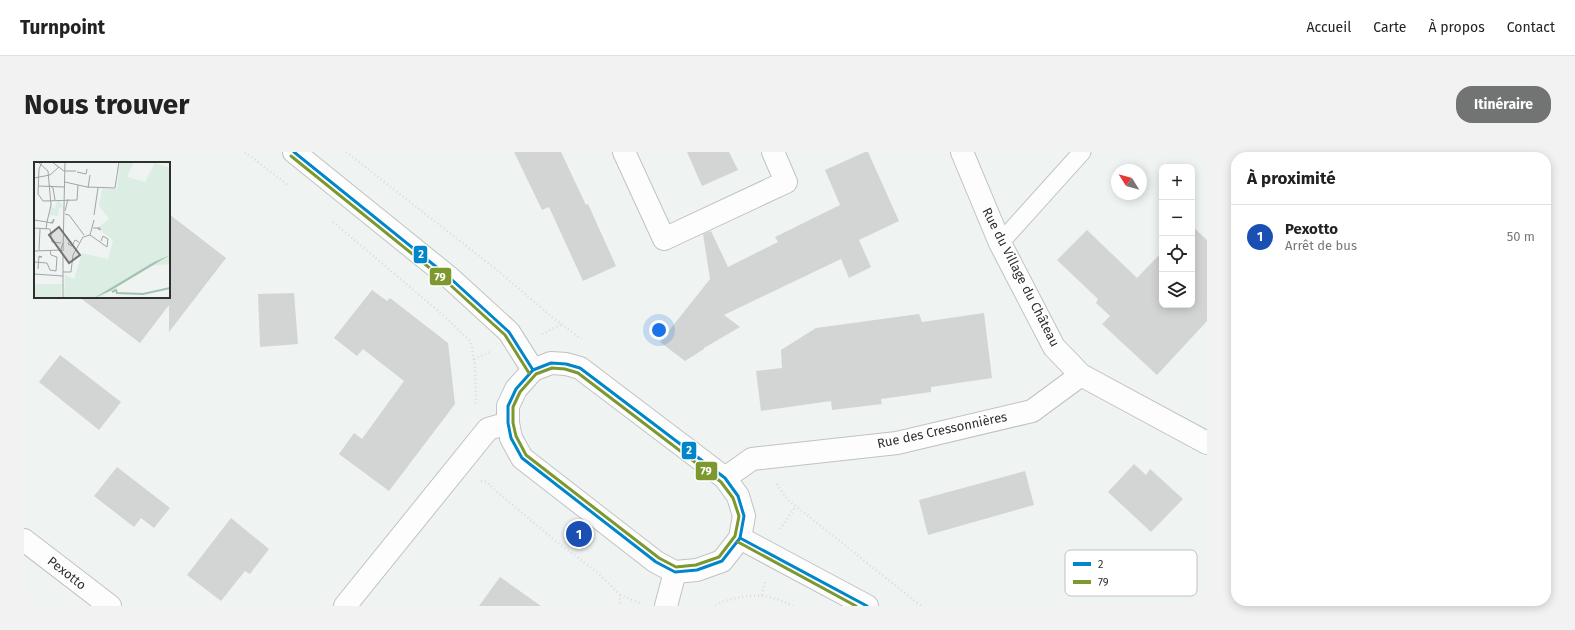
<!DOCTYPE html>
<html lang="fr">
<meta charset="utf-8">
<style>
body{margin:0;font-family:"Fira Sans",sans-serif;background:#f2f2f2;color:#222}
.controls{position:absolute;right:12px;top:12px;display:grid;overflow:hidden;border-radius:8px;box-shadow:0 2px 10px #0003}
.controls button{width:36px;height:36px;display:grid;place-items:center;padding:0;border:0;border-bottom:1px solid #e0e0e0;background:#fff;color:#222;font:20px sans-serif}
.compass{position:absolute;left:1087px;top:12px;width:36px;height:36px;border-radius:50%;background:#fff;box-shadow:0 2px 10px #0003;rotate:307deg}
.you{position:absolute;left:635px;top:178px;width:14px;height:14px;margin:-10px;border:3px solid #fff;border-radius:50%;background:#1a73e8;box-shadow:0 0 0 6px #1a73e833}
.badge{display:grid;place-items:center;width:26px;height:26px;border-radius:50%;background:#717472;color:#fff;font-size:13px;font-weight:700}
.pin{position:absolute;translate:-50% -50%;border:2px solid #fff;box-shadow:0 1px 4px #0006}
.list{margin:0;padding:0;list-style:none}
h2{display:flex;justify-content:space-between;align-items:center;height:52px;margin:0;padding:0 16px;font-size:17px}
h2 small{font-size:13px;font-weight:400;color:#767676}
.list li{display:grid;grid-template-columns:26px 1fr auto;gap:12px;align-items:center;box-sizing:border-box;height:64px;padding:0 16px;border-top:1px solid #e0e0e0}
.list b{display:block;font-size:15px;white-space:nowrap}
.list p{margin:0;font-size:13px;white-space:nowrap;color:#767676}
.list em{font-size:13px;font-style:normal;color:#767676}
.icon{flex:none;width:22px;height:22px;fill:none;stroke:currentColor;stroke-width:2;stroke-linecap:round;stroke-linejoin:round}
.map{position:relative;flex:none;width:1183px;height:454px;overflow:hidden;border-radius:16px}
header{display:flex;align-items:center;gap:24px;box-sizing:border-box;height:56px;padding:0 20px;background:#fff;border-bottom:1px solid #e0e0e0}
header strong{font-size:19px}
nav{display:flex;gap:22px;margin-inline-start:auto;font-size:14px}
.intro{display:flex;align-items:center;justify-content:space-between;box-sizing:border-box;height:96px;padding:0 24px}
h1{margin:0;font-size:28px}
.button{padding:10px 18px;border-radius:16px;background:#717472;color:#fff;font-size:14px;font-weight:700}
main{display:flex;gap:24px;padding:0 24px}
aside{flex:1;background:#fff;border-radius:16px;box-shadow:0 2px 10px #0003}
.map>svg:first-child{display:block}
.building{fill:#d2d5d3}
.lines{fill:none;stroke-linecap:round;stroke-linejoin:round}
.lane-casing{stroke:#c0c3c1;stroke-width:19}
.street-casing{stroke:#c0c3c1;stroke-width:24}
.secondary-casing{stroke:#c0c3c1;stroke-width:24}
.path{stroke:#dbdcdc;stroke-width:2.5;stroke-dasharray:1 3;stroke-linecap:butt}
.lane{stroke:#fdfdfd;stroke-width:17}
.street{stroke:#fdfdfd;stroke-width:22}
.secondary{stroke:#fdfdfd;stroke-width:22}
.bus-1-casing{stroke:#fff;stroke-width:6}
.bus-2-casing{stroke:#fff;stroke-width:6}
.bus-1{stroke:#0086cb;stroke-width:3}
.bus-2{stroke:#7c982e;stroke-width:3}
.labels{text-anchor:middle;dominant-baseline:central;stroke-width:3;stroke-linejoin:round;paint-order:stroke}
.street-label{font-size:13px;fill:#2d302e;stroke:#fff}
.inset-river{fill:none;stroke:#a3c3b1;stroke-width:2}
.inset-road{fill:none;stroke:#a1a5a3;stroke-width:1}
.view{fill:#717472;fill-opacity:0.15;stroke:#717472;stroke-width:2}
.inset-edge{fill:none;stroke:#2d302e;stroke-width:2}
.key{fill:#fff;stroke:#c0c1c0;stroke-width:1}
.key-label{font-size:11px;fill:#2d302e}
.line-badge{stroke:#fff;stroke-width:1.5}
.badge-label{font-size:11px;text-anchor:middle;font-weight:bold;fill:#fff}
</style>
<header>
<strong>Turnpoint</strong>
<nav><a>Accueil</a><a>Carte</a><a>À propos</a><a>Contact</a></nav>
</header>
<div class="intro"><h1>Nous trouver</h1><a class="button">Itinéraire</a></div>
<main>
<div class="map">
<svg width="1183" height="454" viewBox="0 0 1183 454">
<rect width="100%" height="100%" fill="#eff3f1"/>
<g class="building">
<path d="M 490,0 L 537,0 L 562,53 L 564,52 L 592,114 L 559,129 L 525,55 L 518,58 Z"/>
<path d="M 663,0 L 705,0 L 714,18 L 678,34 Z"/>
<path d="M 841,0 L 844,0 L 875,69 L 835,88 L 847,115 L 825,126 L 817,107 L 700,163 L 716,175 L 680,196 L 680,197 L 661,209 L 636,190 L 686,127 L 679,82 L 687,79 L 704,115 L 754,90 L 751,85 L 816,53 L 801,18 Z"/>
<path d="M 145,62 L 202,106 L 145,180 L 145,153 L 116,191 L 55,145 L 145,145 Z"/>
<path d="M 1168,74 L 1183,88 L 1183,169 L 1133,223 L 1078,172 L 1086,164 L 1072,151 L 1074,147 L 1033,108 L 1063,78 L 1113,126 L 1138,100 L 1138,153 L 1168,153 Z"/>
<path d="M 348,138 L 363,149 L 366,146 L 424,191 L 431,252 L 365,339 L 315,302 L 330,281 L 338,287 L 380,229 L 339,197 L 333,204 L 310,186 Z"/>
<path d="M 270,141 L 274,192 L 236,195 L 234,142 Z"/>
<path d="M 960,161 L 968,226 L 907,235 L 907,240 L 857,247 L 858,252 L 808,258 L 807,249 L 737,259 L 732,219 L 758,216 L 757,198 L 792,176 L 895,162 L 898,170 Z"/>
<path d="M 36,203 L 97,250 L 75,278 L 15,230 Z"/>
<path d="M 1110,312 L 1122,323 L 1126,317 L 1159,347 L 1127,380 L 1084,340 Z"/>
<path d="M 93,315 L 146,356 L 130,376 L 117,366 L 110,375 L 70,344 Z"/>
<path d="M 1001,319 L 1010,353 L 904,383 L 895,348 Z"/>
<path d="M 207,366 L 245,397 L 226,422 L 221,419 L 197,449 L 163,423 Z"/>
<path d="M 476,425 L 517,454 L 455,454 Z"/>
</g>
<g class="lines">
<g class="lane-casing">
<path id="lane" d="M 976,91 L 1058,0"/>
</g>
<g class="street-casing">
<g id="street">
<path d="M 600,0 L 640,87 L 762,30 L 749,0"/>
<path d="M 938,0 L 976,91 L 1030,195 L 1057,223 L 1183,291"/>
<path d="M 701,326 L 728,307 L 873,291 L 1008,259 L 1057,223"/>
<path d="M 0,388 L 86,454"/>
<path d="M 321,454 L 464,277 L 484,271"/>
<path d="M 642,454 L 651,420"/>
</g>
</g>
<g class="secondary-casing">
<g id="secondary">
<path d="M 270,0 L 426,126 L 485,180 L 509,218"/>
<path d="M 527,211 L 542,212 L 556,216 L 701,326 L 714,344 L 720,364 L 716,386 L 698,409 L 673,418 L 651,420 L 632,410 L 498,306 L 487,286 L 484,271 L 484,254 L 492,237 L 509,218 Z"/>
<path d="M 716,386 L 843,454"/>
</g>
</g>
<g class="path">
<path d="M 221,0 L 265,34"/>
<path d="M 322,0 L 473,118 L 528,165 L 557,187"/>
<path d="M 309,70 L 419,163 L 447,190 L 451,214 L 452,250 L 450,253"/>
<path d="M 518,182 L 538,172"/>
<path d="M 450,207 L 466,200"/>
<path d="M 457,329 L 463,330 L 473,340 L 533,390 L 573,420 L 596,443 L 596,454"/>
<path d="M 753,332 L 763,347 L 897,454"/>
<path d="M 756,377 L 772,354"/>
<path d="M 596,443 L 616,451"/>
<path d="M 738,443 L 741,430"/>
<path d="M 692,454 C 697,449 702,449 708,447 C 733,441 746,443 769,454"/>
</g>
<use href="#lane" class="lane"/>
<use href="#street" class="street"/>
<use href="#secondary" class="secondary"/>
<g class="bus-1-casing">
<g id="bus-1">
<path d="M 270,0 L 426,126 L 485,180 L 509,218"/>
<path d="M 527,211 L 542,212 L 556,216 L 701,326 L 714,344 L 720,364 L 716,386 L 698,409 L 673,418 L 651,420 L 632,410 L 498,306 L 487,286 L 484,271 L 484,254 L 492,237 L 509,218 Z"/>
<path d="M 716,386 L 843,454"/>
</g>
</g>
<g class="bus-2-casing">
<g id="bus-2">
<path d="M 267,4 L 423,130 L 481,183 L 505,221"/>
<path d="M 528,216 L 541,217 L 554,221 L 697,330 L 709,346 L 715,364 L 711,384 L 695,405 L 672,413 L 652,415 L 635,406 L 502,303 L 492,284 L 489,271 L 489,255 L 496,240 L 512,222 Z"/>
<path d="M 714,390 L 832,454"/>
</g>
</g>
<use href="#bus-1" class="bus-1"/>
<use href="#bus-2" class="bus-2"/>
</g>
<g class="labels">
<g class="street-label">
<text transform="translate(997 125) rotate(63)">Rue du Village du Château</text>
<text transform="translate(918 278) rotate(-12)">Rue des Cressonnières</text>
<text transform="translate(43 421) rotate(38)">Pexotto</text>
</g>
</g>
<g transform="translate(10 10)">
<rect width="136" height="136" fill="#eff3f1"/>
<path d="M 86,0 L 100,0 L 93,15 L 111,20 L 121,1 L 136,6 L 136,102 L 118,104 L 65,136 L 30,136 L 31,113 L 40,117 L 48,91 L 74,97 L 79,78 L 63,66 L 75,57 L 65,44 L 68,27 L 83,27 ZM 26,38 L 29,45 L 25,46 L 24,54 L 15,53 L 17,45 L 21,46 L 23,39 ZM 0,122 L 28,122 L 27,136 L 0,136 Z" fill="#dceee3"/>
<path d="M 136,93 L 76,129 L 60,136 L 120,100 Z" fill="#a3c3b1"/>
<path class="inset-river" d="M 78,130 L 82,128 L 83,131 L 109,132 L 136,126"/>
<path class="inset-road" d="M 18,0 L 30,9 L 42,9M 43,10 L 52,12 L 53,7M 0,16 L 16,13 L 25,5M 31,20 L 53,25 L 81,26 L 85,0M 15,23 L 19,26 L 21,38M 4,24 L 31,25M 54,26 L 56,13M 4,32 L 9,39 L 43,38 L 44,23M 4,32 L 5,7 L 8,0M 31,49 L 34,37M 31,52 L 35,53 L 50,73M 60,53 L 64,26M 0,58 L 13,60 L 17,43 L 14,9 L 4,0M 0,66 L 16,67 L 18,80 L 27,81M 59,66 L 66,66 L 66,68 L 63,66M 12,67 L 13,60 L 17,61 L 19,61 L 20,57 L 17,61M 56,73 L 60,58M 36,79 L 34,82 L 38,84 L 41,78 L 45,80M 29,81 L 27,87 L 29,93 L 29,136M 5,88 L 6,67M 0,89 L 27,88M 29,89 L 31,0M 0,100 L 13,101 L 16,108 L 22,109 L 23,95 L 17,93 L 16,88M 4,107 L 5,94 L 8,95 L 5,95M 29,110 L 37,110 L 39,93 L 49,75 L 56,73 L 73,85 L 74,77 L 69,74 L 67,79M 0,112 L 29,114"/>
<path class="view" d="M 25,65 L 46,93 L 35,101 L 15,73 Z"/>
<rect width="136" height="136" class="inset-edge"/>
</g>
<rect x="1041" y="398" width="132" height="46" rx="6" class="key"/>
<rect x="1049" y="410" width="18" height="4" fill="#0086cb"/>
<rect x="1049" y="428" width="18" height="4" fill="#7c982e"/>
<g class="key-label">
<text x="1074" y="416">2</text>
<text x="1074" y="434">79</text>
</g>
<g class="line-badge">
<rect x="389" y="93" width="15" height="19" rx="4" fill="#0086cb"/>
<rect x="405" y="115" width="23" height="19" rx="4" fill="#7c982e"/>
<rect x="657" y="289" width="16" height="19" rx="4" fill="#0086cb"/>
<rect x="671" y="309" width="23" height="20" rx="4" fill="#7c982e"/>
</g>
<g class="badge-label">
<text x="397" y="106">2</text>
<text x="416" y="129">79</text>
<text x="665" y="302">2</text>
<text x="682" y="323">79</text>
</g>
</svg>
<div class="controls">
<button>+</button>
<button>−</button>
<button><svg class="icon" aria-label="locate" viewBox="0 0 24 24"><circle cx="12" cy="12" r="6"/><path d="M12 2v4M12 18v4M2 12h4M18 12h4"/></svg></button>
<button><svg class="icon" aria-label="layers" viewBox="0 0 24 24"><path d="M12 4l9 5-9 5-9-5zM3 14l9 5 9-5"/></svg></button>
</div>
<svg class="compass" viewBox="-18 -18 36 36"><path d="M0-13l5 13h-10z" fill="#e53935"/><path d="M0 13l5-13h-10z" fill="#767676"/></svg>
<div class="you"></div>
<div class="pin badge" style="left:555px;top:382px;background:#1a4fb4">1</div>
</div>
<aside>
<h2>À proximité<small></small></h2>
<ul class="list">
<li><span class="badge" style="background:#1a4fb4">1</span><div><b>Pexotto</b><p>Arrêt de bus</p></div><em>50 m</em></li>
</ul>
</aside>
</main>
